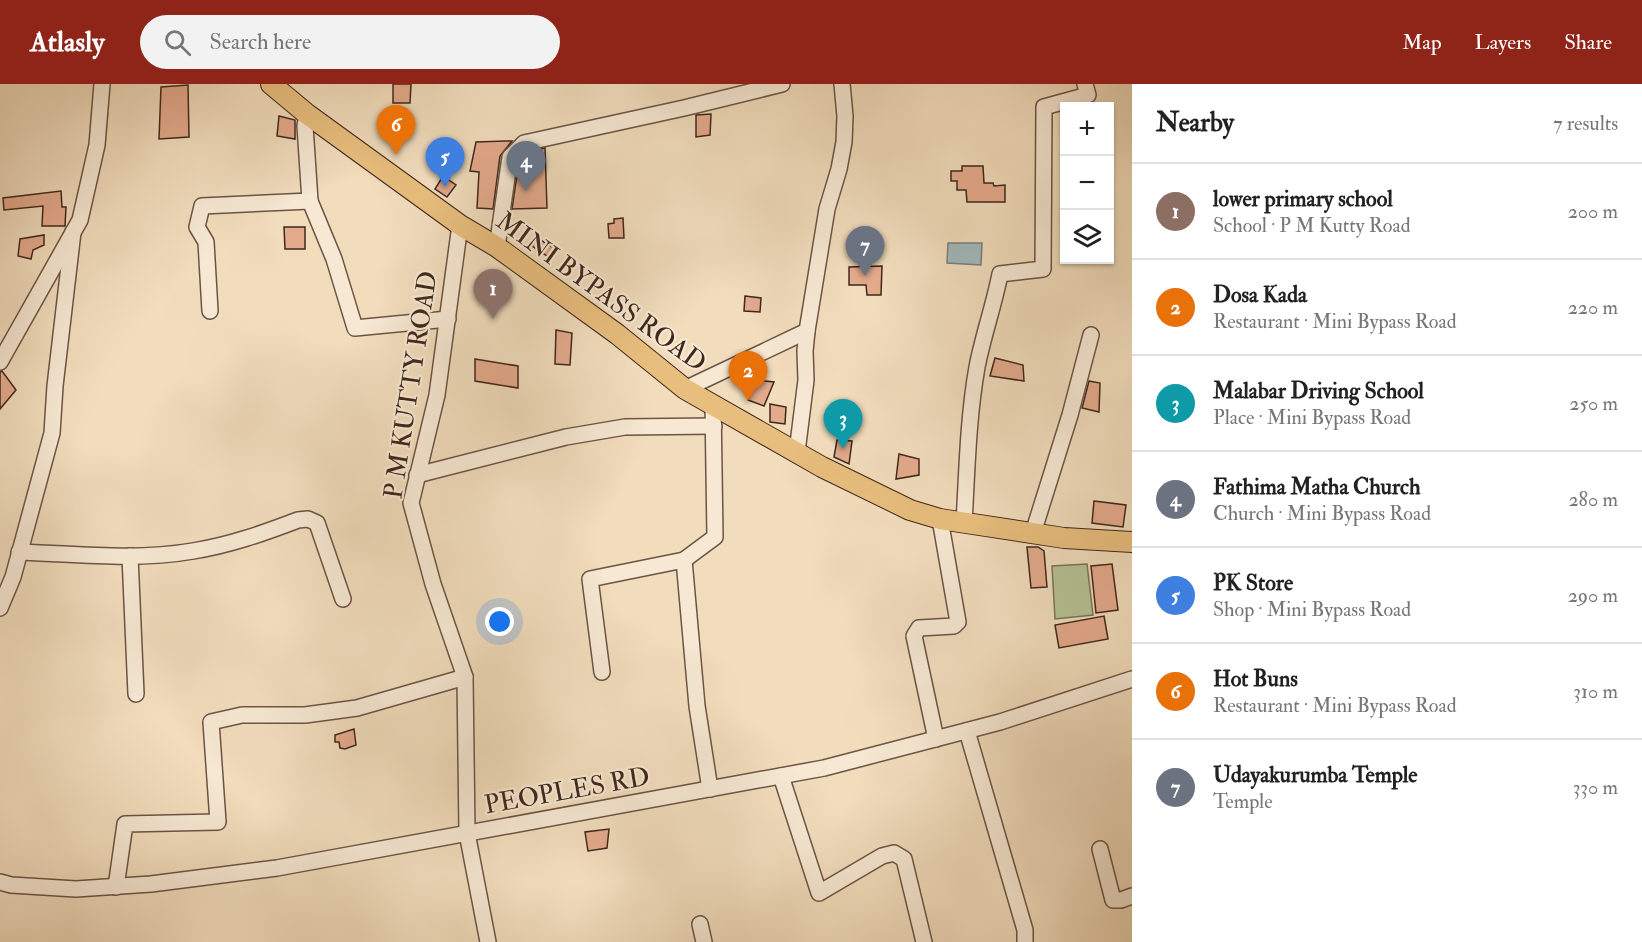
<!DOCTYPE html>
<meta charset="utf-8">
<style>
body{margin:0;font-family:"IM FELL Double Pica",serif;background:#f2f2f2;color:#222}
.controls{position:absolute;right:18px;top:18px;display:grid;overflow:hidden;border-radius:0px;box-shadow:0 2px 4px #0004}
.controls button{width:54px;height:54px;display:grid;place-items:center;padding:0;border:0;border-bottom:2px solid #e0e0e0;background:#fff;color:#222;font:30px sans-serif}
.you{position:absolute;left:500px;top:538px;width:21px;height:21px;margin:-15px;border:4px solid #fff;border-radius:50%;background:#1a73e8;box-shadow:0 0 0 9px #1a73e833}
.badge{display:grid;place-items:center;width:39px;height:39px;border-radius:50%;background:#8f2418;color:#fff;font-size:20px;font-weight:700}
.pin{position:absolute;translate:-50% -50px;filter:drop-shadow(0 2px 3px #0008)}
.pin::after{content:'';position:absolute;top:32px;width:21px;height:18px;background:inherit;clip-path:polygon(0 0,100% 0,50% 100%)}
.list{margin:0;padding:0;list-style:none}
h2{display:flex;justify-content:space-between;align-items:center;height:78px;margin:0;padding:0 24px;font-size:26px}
h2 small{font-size:20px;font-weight:400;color:#767676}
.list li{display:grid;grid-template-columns:39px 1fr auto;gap:18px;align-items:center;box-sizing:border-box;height:96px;padding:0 24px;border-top:2px solid #e0e0e0}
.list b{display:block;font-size:22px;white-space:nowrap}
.list p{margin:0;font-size:20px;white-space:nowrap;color:#767676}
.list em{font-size:20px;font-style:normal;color:#767676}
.icon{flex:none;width:33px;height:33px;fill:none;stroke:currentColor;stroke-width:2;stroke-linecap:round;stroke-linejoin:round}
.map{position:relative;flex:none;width:1132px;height:858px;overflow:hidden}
header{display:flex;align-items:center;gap:36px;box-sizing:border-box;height:84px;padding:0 30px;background:#8f2418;color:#fff}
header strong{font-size:28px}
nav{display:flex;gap:33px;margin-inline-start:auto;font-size:21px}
.search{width:420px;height:54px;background:#f2f2f2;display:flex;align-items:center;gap:15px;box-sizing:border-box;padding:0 21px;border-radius:33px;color:#767676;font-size:22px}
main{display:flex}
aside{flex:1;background:#fff}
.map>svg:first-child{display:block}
.green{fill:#b5c294;stroke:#7a7458;stroke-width:1.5}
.water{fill:#a0b9bb;stroke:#797f7b;stroke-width:1.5}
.building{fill:#e4aa8c;stroke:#3f271c;stroke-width:1.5}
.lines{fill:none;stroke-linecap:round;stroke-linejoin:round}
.minor-casing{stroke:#6c5444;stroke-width:18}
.major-casing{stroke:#3f271c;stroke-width:22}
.minor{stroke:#f6e8d3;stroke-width:15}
.major{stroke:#e8be7e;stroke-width:20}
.labels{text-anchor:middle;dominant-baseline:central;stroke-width:4.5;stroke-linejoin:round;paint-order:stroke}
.street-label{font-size:26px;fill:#3f271c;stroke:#f6e8d3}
</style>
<header>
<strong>Atlasly</strong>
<div class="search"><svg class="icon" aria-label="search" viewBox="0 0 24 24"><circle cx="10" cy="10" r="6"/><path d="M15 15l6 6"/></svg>Search here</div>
<nav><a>Map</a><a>Layers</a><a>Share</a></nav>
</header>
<main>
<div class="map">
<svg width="1132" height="858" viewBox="0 0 1132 858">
<rect width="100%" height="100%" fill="#f1dcbc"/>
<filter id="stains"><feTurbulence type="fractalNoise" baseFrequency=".00333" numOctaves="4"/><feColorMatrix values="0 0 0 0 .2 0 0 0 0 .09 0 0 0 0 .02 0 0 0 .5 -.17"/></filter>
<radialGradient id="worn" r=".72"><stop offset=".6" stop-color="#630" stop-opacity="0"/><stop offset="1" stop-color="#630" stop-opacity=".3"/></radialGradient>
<path class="green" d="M 1087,480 L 1093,531 L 1055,535 L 1052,482 Z"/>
<path class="water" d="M 948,159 L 982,159 L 981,181 L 947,179 Z"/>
<g class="building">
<path d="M 393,0 L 411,0 L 410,19 L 393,19 Z"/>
<path d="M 188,1 L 189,53 L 159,55 L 161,3 Z"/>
<path d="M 711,30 L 710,51 L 696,53 L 696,31 Z"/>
<path d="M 279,32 L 295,36 L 295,55 L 277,52 Z"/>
<path d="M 506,57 L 512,57 L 500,72 L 493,125 L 477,124 L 479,88 L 470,87 L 476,58 Z"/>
<path d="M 545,64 L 547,124 L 512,125 L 519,78 L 529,68 Z"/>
<path d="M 962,82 L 983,82 L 984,99 L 993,99 L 994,102 L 1005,101 L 1005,118 L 967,118 L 966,106 L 957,106 L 957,97 L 951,97 L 951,87 L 962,87 Z"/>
<path d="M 443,92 L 456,101 L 447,113 L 435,105 Z"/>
<path d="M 61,107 L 62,123 L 66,123 L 65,142 L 42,142 L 43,122 L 4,126 L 3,114 Z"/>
<path d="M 623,134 L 624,154 L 609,154 L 608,140 L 614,139 L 614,135 Z"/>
<path d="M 284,143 L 305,143 L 305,165 L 285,165 Z"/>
<path d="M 44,151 L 44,161 L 33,166 L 31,175 L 18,172 L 20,155 Z"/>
<path d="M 537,154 L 556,165 L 550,174 L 532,162 Z"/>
<path d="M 882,182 L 881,211 L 867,211 L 866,201 L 849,201 L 849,183 Z"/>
<path d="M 745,212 L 761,214 L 760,228 L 744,227 Z"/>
<path d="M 556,246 L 572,249 L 570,281 L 555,280 Z"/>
<path d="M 995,274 L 1023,281 L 1024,297 L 990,292 Z"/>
<path d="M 475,275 L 518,282 L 518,304 L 475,297 Z"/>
<path d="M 2,287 L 16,306 L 0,325 L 0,288 Z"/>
<path d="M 756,296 L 774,298 L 764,322 L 748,316 Z"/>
<path d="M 1089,297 L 1100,299 L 1099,328 L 1082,324 Z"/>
<path d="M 770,320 L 786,323 L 785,340 L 770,338 Z"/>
<path d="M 837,356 L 852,357 L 849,380 L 834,373 Z"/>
<path d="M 899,370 L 919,375 L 919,391 L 896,395 Z"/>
<path d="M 1094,417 L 1126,421 L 1123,443 L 1092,439 Z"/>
<path d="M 1027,463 L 1038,463 L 1044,467 L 1047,503 L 1031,504 Z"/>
<path d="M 1112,480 L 1118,526 L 1096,529 L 1091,482 Z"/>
<path d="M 1104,532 L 1108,555 L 1059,564 L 1055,541 Z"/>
<path d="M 354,645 L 356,661 L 345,665 L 340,664 L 339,658 L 335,658 L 335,651 Z"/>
<path d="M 609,745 L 607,764 L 588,767 L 585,748 Z"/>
</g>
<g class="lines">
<g class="minor-casing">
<g id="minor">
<path d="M 310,117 L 334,175 L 355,244 L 448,235"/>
<path d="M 460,141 L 437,311 L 411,419 L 433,500 L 465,593 L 467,749 L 488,858"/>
<path d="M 497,163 L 510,73 L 524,59 L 684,24 L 782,0"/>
<path d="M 210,227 L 206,158 L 197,143 L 202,122 L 310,117 L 305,42 L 307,30"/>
<path d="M 0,278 L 80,136 L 97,61 L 102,0"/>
<path d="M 685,305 L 807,247 L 827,125 L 839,85 L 844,58 L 845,32 L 842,0"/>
<path d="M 797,368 L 806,296 L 805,267 L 807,247"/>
<path d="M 417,391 L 566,353 L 625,343 L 714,342"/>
<path d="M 964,439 C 967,387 968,334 977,283 C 983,252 994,221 1000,190 L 1043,185 L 1044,23 L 1088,11 L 1085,0"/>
<path d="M 1033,449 L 1070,331 L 1091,251"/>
<path d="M 19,468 C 76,470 136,477 193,467 C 230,461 264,449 298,436 L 308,435 L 317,439 L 343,515"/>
<path d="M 130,472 L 136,610"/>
<path d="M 684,476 L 697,622 L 710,705"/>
<path d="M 0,524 L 13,493 L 52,349 L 55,302 L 73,148"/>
<path d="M 602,588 L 590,495 L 684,476 L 715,453 L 713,320"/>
<path d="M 967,647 L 1025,846 L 1025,858"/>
<path d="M 936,655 L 914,552 L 919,544 L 954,542 L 958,538 L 940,435"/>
<path d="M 781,692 L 819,809 L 882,772 L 894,769 L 904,775 L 924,858"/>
<path d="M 1100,765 L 1113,816 L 1121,816 L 1132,812"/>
<path d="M 0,798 L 11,801 L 76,805 L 151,800 L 277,784 L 824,684 L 1000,638 L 1132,595"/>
<path d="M 116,803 L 125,740 L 218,738 L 211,638 L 242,631 L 305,631 L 357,624 L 465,593"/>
<path d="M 700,840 L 704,858"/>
</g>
</g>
<g class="major-casing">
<path id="major" d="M 271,0 L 307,30 L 460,141 L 497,163 L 617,250 L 685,305 L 822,383 L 910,426 L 940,435 L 1064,454 L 1132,458"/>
</g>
<use href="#minor" class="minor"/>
<use href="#major" class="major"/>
</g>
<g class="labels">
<g class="street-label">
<text transform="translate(601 208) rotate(36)">MINI BYPASS ROAD</text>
<text transform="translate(411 301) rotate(-81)">P M KUTTY ROAD</text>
<text transform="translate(567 707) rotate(-10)">PEOPLES RD</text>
</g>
</g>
<rect width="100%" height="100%" filter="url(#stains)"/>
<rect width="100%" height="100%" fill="url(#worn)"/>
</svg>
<div class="controls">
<button>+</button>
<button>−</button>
<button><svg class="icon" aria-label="layers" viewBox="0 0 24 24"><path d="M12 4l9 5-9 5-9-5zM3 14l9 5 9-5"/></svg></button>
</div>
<div class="you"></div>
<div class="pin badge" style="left:493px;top:235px;background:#8d6e63">1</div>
<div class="pin badge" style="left:748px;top:317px;background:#e8710a">2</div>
<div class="pin badge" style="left:843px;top:365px;background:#0f9aa8">3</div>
<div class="pin badge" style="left:526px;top:107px;background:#6b7280">4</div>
<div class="pin badge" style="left:445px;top:103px;background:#3f7fe0">5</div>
<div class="pin badge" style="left:396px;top:71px;background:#e8710a">6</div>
<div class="pin badge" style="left:865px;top:192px;background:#6b7280">7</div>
</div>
<aside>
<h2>Nearby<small>7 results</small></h2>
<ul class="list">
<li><span class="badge" style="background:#8d6e63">1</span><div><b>lower primary school</b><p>School · P M Kutty Road</p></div><em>200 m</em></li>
<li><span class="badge" style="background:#e8710a">2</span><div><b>Dosa Kada</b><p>Restaurant · Mini Bypass Road</p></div><em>220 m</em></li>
<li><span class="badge" style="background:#0f9aa8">3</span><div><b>Malabar Driving School</b><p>Place · Mini Bypass Road</p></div><em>250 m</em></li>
<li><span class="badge" style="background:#6b7280">4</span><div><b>Fathima Matha Church</b><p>Church · Mini Bypass Road</p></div><em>280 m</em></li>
<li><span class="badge" style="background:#3f7fe0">5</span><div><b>PK Store</b><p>Shop · Mini Bypass Road</p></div><em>290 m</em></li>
<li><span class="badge" style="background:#e8710a">6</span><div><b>Hot Buns</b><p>Restaurant · Mini Bypass Road</p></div><em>310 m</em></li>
<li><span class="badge" style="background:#6b7280">7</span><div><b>Udayakurumba Temple</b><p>Temple</p></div><em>330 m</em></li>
</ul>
</aside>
</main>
